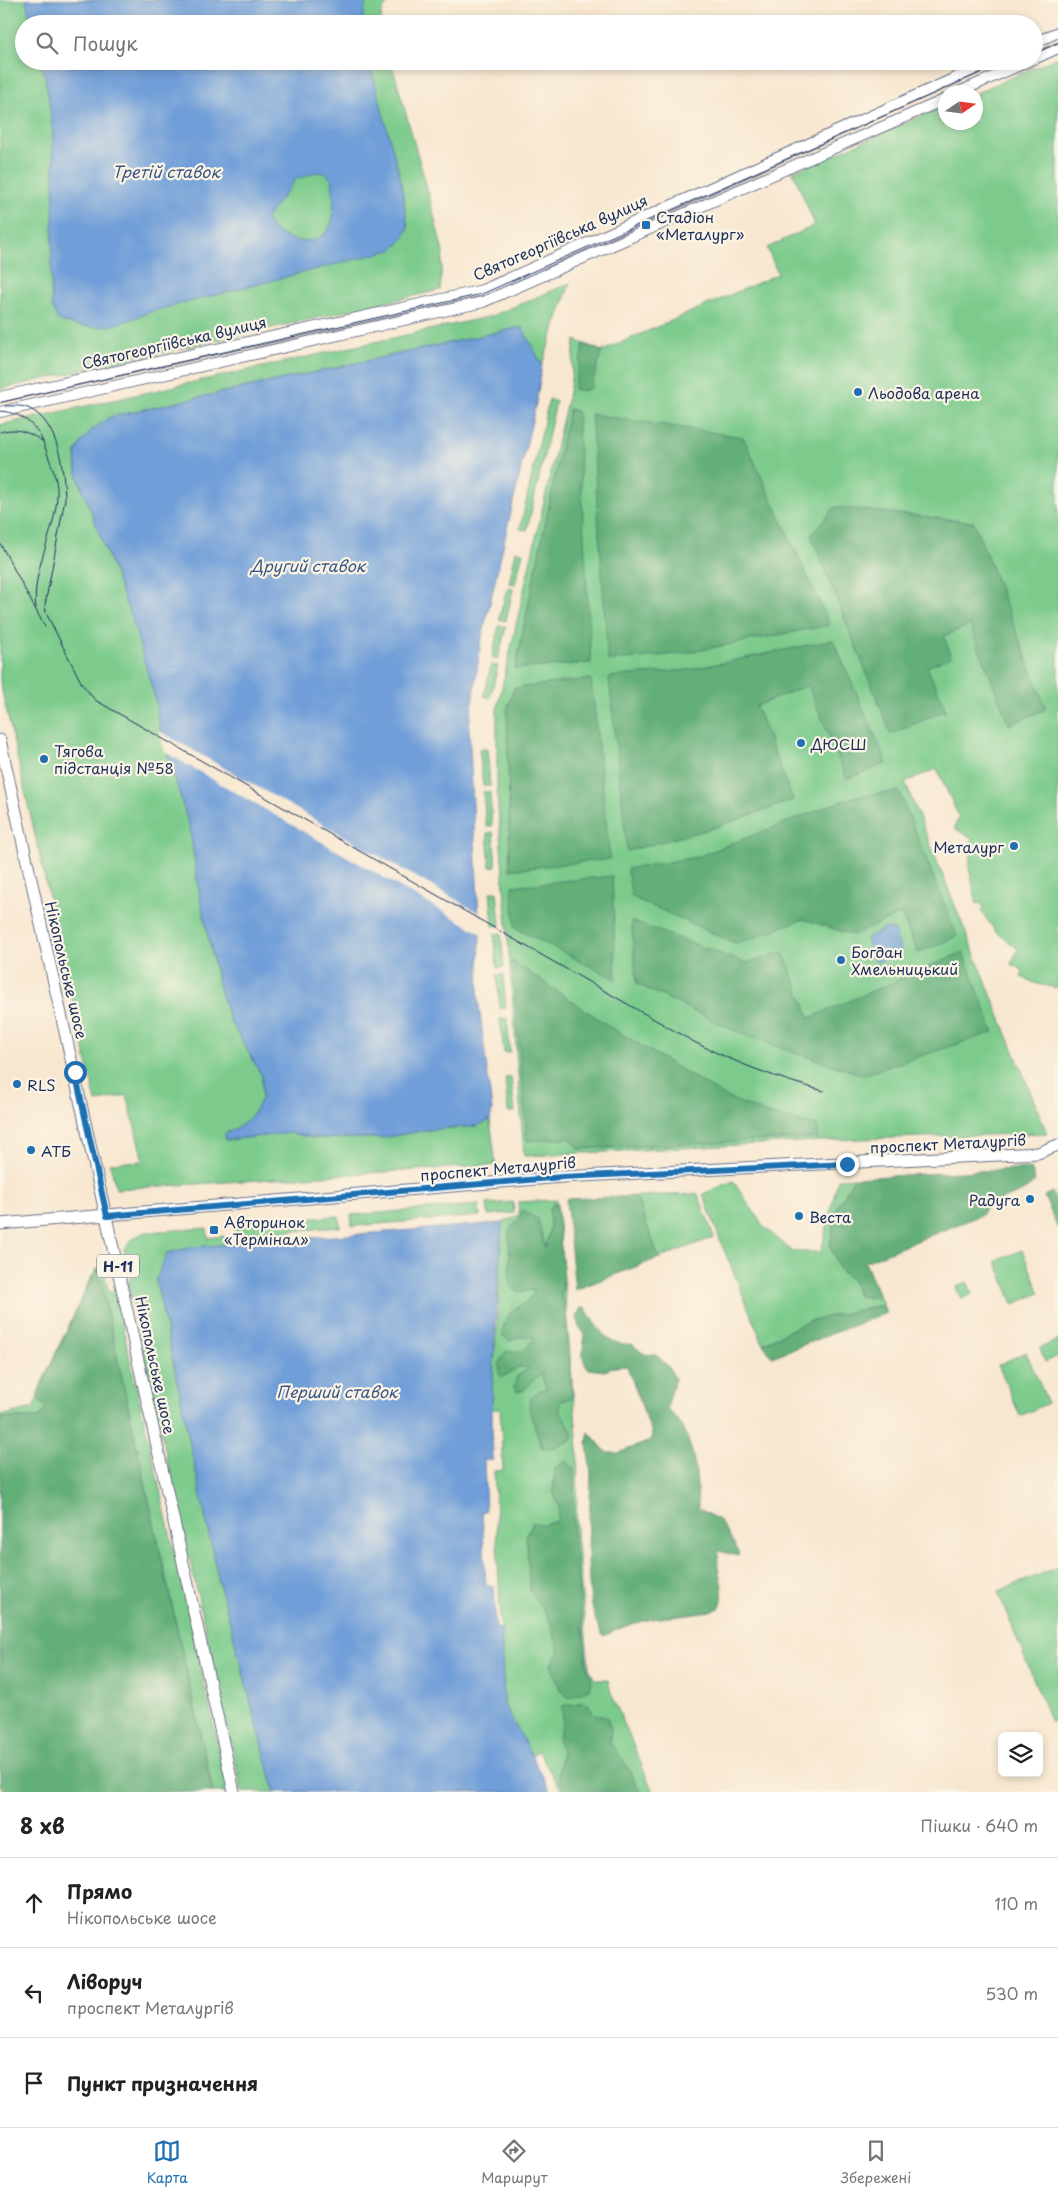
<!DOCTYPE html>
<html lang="uk">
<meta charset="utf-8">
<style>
body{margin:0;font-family:"Playpen Sans",sans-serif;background:#f6f6f6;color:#222}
.controls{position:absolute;right:15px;bottom:15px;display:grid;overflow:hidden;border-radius:8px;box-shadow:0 2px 8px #0003}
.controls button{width:45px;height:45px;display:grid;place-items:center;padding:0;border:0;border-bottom:1px solid #e0e0e0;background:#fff;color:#222;font:25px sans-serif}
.compass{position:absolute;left:938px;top:85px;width:45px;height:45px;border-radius:50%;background:#fff;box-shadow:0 2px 8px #0003;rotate:77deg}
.stop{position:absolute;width:15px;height:15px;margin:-11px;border:4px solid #1f6fb2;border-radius:50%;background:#fff}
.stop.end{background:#1f6fb2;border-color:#fff;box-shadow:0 1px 5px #0008}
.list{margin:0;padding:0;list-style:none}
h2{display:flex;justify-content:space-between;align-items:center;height:65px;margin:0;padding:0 20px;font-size:21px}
h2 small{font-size:16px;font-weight:400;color:#767676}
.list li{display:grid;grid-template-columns:32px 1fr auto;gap:15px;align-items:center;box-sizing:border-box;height:90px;padding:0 20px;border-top:1px solid #e0e0e0}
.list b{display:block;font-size:19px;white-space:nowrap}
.list p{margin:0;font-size:16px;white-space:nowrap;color:#767676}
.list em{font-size:16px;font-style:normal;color:#767676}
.icon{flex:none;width:28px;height:28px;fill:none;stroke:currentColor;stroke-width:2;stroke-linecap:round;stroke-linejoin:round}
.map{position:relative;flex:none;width:1058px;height:1792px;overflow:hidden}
.search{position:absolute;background:#fff;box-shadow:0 2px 8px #0003;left:15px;right:15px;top:15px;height:55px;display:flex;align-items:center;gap:12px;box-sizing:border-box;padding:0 18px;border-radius:28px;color:#767676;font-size:19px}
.sheet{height:335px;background:#fff}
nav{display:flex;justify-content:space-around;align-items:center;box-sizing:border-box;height:70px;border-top:1px solid #e0e0e0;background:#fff;font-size:14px;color:#767676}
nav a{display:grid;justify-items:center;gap:2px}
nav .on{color:#1f6fb2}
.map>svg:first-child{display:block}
.green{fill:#7bcb8c;stroke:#4b7d75}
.forest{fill:#64af78;stroke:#406f6b}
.water{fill:#6f9ed8;stroke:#45669b;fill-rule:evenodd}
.pier{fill:#f8e7d0}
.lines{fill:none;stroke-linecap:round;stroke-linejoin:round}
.secondary-casing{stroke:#686f86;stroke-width:12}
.primary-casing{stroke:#686f86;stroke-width:13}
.secondary{stroke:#fff;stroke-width:10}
.primary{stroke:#fff;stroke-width:11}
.tram{stroke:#1b2f5e;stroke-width:1}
.route{stroke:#1f6fb2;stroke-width:6}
.poi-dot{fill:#1f6fb2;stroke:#fcf5e5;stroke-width:2}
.labels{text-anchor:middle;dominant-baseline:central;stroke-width:4.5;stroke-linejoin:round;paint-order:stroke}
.shield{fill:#fcf5e5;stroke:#5e6a86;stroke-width:1}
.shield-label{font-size:14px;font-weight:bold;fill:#1b2f5e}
.poi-label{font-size:15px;fill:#1b2f5e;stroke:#fcf5e5;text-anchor:start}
.street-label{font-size:15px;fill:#1b2f5e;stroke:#fcf5e5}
.water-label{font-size:16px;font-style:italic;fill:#385689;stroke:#fcf5e5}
</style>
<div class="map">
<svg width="1058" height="1792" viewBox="0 0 1058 1792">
<rect width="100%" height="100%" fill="#fcf5e5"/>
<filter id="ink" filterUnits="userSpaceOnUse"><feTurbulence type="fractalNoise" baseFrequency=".02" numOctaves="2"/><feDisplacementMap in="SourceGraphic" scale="10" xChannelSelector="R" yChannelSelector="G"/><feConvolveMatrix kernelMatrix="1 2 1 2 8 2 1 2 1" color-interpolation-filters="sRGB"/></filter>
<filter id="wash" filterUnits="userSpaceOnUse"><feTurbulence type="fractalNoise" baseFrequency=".0096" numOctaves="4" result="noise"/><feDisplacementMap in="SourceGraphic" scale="20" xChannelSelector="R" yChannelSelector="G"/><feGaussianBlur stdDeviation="1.12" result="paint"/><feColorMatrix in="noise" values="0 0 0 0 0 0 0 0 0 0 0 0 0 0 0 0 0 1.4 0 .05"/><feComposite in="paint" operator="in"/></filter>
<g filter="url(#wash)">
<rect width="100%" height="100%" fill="#f8e7d0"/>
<g class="green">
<path d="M 0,0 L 392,0 C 384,6 379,13 382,24 L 24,24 L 24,61 L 391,61 L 427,188 L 443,252 L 440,290 L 0,389 Z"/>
<path d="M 1058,57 L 1058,988 L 1037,984 L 1021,977 L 1023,970 L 1011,964 L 1018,949 L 995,931 L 981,911 L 984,909 L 981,903 L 977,904 L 969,868 L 972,838 L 954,828 L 959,817 L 937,769 L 905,782 L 1047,1133 L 859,1139 L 524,1156 L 497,793 L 497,709 L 570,387 L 575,340 L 602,351 L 778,274 L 767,248 L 815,225 L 793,172 L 945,106 L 946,122 L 976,122 L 976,93 Z"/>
<path d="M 570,283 L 542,365 L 521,327 L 110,417 L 92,430 L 81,443 L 76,452 L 77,474 L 135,628 L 155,698 L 160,728 L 190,829 L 200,897 L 219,987 L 230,1020 L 262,1076 L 262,1097 L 253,1114 L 242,1125 L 225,1134 L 226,1140 L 290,1133 L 315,1138 L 381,1138 L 426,1130 L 477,1126 L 490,1120 L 496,1165 L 116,1189 L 110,1163 L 143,1161 L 127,1095 L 96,1102 L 0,682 L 0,425 L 492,316 Z"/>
<path d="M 549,399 L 556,402 L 527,530 L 520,529 Z"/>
<path d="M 516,551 L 523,552 L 515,584 L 509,583 Z"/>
<path d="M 507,588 L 513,589 L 506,621 L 499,619 Z"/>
<path d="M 499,625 L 506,627 L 498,659 L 492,657 Z"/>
<path d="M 491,665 L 498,666 L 490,698 L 484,696 Z"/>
<path d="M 479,749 L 487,749 L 490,786 L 483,786 Z"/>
<path d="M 483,792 L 490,792 L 492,826 L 486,826 Z"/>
<path d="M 493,832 L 496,866 L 490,867 L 487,833 Z"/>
<path d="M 490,892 L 497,892 L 500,926 L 493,926 Z"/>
<path d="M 501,933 L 504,967 L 497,968 L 494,934 Z"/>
<path d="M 503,974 L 506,1008 L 500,1009 L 497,975 Z"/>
<path d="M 507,1018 L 510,1052 L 504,1053 L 500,1019 Z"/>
<path d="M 511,1077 L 515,1112 L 508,1112 L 505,1078 Z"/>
<path d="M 854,1178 L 835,1212 L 840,1270 L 853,1280 L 858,1296 L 880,1298 L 883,1305 L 809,1321 L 763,1344 L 722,1245 L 703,1194 L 733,1181 L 764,1227 L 793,1252 L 821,1252 L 838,1179 Z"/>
<path d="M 698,1194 L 714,1237 L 659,1258 L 636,1196 Z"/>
<path d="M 557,1200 L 578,1450 L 576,1534 L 589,1667 L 593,1677 L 597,1680 L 608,1680 L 611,1693 L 653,1792 L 562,1792 L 538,1751 L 530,1756 L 504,1704 L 494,1471 L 503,1470 L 500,1409 L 490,1409 L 498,1316 L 502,1223 L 519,1215 L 518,1202 Z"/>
<path d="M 513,1202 L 514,1213 L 488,1215 L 487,1204 Z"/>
<path d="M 479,1205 L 480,1216 L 352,1226 L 351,1215 Z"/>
<path d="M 339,1216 L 340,1227 L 236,1235 L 235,1224 Z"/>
<path d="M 207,1228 L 208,1238 L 224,1236 L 225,1245 L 193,1247 L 167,1253 L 156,1280 L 219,1582 L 275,1792 L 242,1792 L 128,1285 L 131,1277 L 124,1249 L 133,1238 L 145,1232 Z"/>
<path d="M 1022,1250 L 1040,1293 L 1013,1304 L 996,1261 Z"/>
<path d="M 98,1268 L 103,1269 L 108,1290 L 115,1293 L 229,1792 L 213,1792 L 98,1270 C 90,1281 38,1386 38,1395 C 38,1399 43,1405 46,1408 L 39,1418 L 0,1418 L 0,1416 L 33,1408 L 89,1281 Z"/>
<path d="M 967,1282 L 973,1294 L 961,1299 L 956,1287 Z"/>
<path d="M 1058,1340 L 1058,1356 L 1045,1362 L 1040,1348 Z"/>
<path d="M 1026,1352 L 1048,1403 L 1020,1416 L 998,1365 Z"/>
<path d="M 1058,1567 L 1058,1719 L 1051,1722 L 998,1592 Z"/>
</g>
<g class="forest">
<path d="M 584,344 L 602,351 L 591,388 L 583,391 L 574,389 Z"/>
<path d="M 569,409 L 577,411 L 591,663 L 515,669 Z"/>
<path d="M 591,414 L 743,437 L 830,625 L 685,653 L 608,661 Z"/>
<path d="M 835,507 L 974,522 L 1046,709 L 1009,725 L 970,625 L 944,636 L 951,657 L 927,667 L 946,710 L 891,734 L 811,535 Z"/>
<path d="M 833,640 L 887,763 L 847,779 L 808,685 L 756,706 L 793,800 L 713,828 L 627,851 L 609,677 L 687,670 Z"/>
<path d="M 591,679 L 610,859 L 510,870 L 507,710 L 514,688 Z"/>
<path d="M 899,791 L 957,936 L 918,953 L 901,914 L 853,935 L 803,919 L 737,944 L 632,897 L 627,869 L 697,857 L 852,797 Z"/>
<path d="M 612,876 L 616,979 L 515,928 L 512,886 Z"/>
<path d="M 631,921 L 746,963 L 783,952 L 810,1018 L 963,952 L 994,1032 L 863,1075 L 746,1036 L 637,984 Z"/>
<path d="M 512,961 L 612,1028 L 728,1098 L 771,1115 L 817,1126 L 819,1138 L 579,1149 L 570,1138 L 527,1141 Z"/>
<path d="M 1031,1168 L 1035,1181 C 1021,1199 989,1197 981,1215 L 865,1262 L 880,1298 L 858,1296 L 853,1280 L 840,1270 L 830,1246 L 835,1212 L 854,1178 Z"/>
<path d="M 1052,1192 L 1058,1205 L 1058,1229 L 1044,1196 Z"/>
<path d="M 636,1196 L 659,1258 L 575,1290 L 566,1199 Z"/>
<path d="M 553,1204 L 555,1204 L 557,1210 L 564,1278 L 561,1297 L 565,1304 L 572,1398 L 560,1401 L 560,1411 L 573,1433 L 570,1441 L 547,1450 L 542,1448 L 529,1410 L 530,1399 L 540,1390 L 546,1389 L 541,1373 L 524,1390 L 517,1392 L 514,1387 L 517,1376 L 529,1368 L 518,1367 L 512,1372 L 502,1377 L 499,1374 L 499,1363 L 506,1351 C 521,1353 526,1351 534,1337 L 521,1337 L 510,1341 L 502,1335 C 508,1300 522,1313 535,1291 C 523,1289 517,1297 510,1284 L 509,1230 L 520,1218 L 522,1210 L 538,1219 L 545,1248 L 550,1228 L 549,1209 Z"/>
<path d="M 98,1269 L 213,1792 L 4,1792 L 0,1786 L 0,1418 L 39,1418 L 46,1408 L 38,1398 L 38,1393 L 90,1281 Z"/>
<path d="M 883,1305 L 886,1313 L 772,1357 L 763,1344 L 809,1321 Z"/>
<path d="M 585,1307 C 596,1327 608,1347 632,1344 L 644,1354 L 656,1355 L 667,1365 L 675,1378 L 667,1408 C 695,1436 697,1471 698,1508 L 720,1521 L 739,1552 L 738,1556 L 719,1551 C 714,1574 728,1585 720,1608 C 697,1617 672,1615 647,1620 C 633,1623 617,1629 604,1636 C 580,1608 590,1514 591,1478 C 591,1463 584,1447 589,1432 L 607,1453 L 618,1453 L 650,1441 L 652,1434 L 627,1366 L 614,1367 L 605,1371 L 588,1369 C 580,1358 583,1348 585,1335 L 579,1327 L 576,1317 L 581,1308 Z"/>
<path d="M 566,1461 L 574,1468 L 573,1534 L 587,1668 L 592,1679 L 589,1689 L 569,1698 L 560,1690 L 551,1664 L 559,1651 L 549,1619 L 530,1591 L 526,1536 L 533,1522 L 543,1525 L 557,1521 L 559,1507 L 553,1491 L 555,1468 Z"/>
<path d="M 584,1702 L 589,1705 L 593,1713 L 607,1718 L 611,1729 L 610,1742 L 627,1766 L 640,1792 L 565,1792 L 558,1777 L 562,1753 L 558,1737 L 563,1722 L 562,1706 Z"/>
</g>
<g class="water">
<path d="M 26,0 L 366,0 L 362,24 L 31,24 Z"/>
<path d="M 41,61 L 369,61 L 400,177 L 408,228 L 401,242 L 391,250 L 153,311 C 115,325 98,334 58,320 L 52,307 L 51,287 C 52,210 61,137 41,61 ZM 316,172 L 325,173 L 332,179 C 333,194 337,217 328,230 C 314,251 273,240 266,218 L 296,179 Z"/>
<path d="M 522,327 L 542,365 L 537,399 L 481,642 L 469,727 L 480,939 L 478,997 L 492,1110 L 490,1120 L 477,1126 L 426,1130 L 381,1138 L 315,1138 L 290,1133 L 226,1140 L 225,1134 L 242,1125 L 253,1114 L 262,1097 L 262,1076 L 230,1020 L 219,987 L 200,897 L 190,829 L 160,728 L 155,698 L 135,628 L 77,474 L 76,452 L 81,443 L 92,430 L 110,417 Z"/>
<path d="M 886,928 L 894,930 L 901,951 L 899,954 L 877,962 L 874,959 L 866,938 Z"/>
<path d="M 502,1223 C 498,1302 489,1381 493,1460 L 484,1460 L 486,1511 L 482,1511 L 486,1586 L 494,1586 L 496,1629 L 501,1629 L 504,1704 L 551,1792 L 275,1792 L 219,1582 L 156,1280 L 167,1253 L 193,1247 Z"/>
</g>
<path class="pier" d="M 159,731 L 481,914 L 482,934 L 165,752 Z"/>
</g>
<g filter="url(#ink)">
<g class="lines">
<g class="secondary-casing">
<g id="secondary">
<path d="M 1034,43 L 1058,32"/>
<path d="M 1034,59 L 1058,48"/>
<path d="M 959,92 L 1029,61"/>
<path d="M 0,397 L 483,290 L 993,61"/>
<path d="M 0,412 L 483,302 L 946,99"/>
</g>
</g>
<g class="primary-casing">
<g id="primary">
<path d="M 0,740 L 234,1792"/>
<path d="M 0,1224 L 562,1177 L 1038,1153 L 1058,1145"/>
</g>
</g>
<use href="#secondary" class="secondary"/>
<use href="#primary" class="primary"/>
<g class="tram">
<path d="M 1034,54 L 1058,43"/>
<path d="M 2,402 L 482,294 L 1007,61"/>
<path d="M 5,406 C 12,406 21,405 28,408 C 59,421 64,471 65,499 L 45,605 L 46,613 L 82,684 L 95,700 L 694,1042 C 736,1063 778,1079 824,1091"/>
<path d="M 0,411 C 24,413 39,427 46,450 C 51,464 58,480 57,495 C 56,532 31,570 36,608"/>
<path d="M 0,432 C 16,427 29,432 42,441"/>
<path d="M 0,543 L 45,627"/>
</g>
</g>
</g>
<g class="lines" filter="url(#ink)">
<path class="route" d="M 75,1072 L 107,1216 L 562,1177 L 847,1164"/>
</g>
<g class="poi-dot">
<rect x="641" y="220" width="10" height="10" rx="2.5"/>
<circle cx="858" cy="392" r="5"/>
<circle cx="801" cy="743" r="5"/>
<circle cx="44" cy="759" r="5"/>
<circle cx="1014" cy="846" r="5"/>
<circle cx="841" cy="960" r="5"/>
<circle cx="17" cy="1084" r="5"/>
<circle cx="31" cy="1150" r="5"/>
<circle cx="1030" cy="1199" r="5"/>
<circle cx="799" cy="1216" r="5"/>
<rect x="209" y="1225" width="10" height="10" rx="2.5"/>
</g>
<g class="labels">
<rect class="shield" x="97" y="1254.5" width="42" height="23" rx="4"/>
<g class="shield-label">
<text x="118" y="1266">Н-11</text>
</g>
<g class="poi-label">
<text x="656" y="216">Стадіон<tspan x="656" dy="17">«Металург»</tspan></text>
<text x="868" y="392">Льодова арена</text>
<text x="811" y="743">ДЮСШ</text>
<text x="54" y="750">Тягова<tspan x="54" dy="17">підстанція №58</tspan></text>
<text x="1004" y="846" text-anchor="end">Металург</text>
<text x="851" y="951">Богдан<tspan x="851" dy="17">Хмельницький</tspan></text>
<text x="27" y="1084">RLS</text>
<text x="41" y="1150">АТБ</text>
<text x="1020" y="1199" text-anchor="end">Радуга</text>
<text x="809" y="1216">Веста</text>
<text x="224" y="1221">Авторинок<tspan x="224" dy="17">«Термінал»</tspan></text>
</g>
<g class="street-label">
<text transform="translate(560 237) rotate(-24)">Святогеоргіївська вулиця</text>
<text transform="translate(174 342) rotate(-13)">Святогеоргіївська вулиця</text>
<text transform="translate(67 970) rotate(77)">Нікопольське шосе</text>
<text transform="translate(948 1143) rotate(-3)">проспект Металургів</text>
<text transform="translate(498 1168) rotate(-5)">проспект Металургів</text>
<text transform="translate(156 1365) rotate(78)">Нікопольське шосе</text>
</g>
<g class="water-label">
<text x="166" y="171">Третій ставок</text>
<text x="308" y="565">Другий ставок</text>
<text x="337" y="1391">Перший ставок</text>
</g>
</g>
</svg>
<div class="controls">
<button><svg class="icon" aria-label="layers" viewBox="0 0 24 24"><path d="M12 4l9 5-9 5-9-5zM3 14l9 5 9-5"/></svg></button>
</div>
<svg class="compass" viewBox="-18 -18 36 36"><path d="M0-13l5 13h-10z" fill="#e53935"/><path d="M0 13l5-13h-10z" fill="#767676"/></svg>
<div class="stop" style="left:75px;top:1072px"></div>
<div class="stop end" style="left:847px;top:1164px"></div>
<div class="search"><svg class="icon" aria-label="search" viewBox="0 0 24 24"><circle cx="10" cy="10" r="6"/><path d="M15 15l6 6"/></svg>Пошук</div>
</div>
<section class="sheet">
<h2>8 хв<small>Пішки · 640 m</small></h2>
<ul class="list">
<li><svg class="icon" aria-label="ahead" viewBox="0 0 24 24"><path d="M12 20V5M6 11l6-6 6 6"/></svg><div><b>Прямо</b><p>Нікопольське шосе</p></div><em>110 m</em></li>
<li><svg class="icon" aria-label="left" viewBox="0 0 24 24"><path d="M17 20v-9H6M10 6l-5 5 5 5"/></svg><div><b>Ліворуч</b><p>проспект Металургів</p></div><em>530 m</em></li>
<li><svg class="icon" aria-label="arrive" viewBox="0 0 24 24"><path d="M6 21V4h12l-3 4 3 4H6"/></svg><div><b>Пункт призначення</b></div></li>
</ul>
</section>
<nav>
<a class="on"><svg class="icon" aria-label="map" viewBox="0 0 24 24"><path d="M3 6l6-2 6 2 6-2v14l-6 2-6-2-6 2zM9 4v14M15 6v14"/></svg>Карта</a>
<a><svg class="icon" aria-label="directions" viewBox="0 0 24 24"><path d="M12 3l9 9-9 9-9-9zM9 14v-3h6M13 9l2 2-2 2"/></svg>Маршрут</a>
<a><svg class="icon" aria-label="saved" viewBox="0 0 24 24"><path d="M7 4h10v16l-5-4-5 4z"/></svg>Збережені</a>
</nav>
